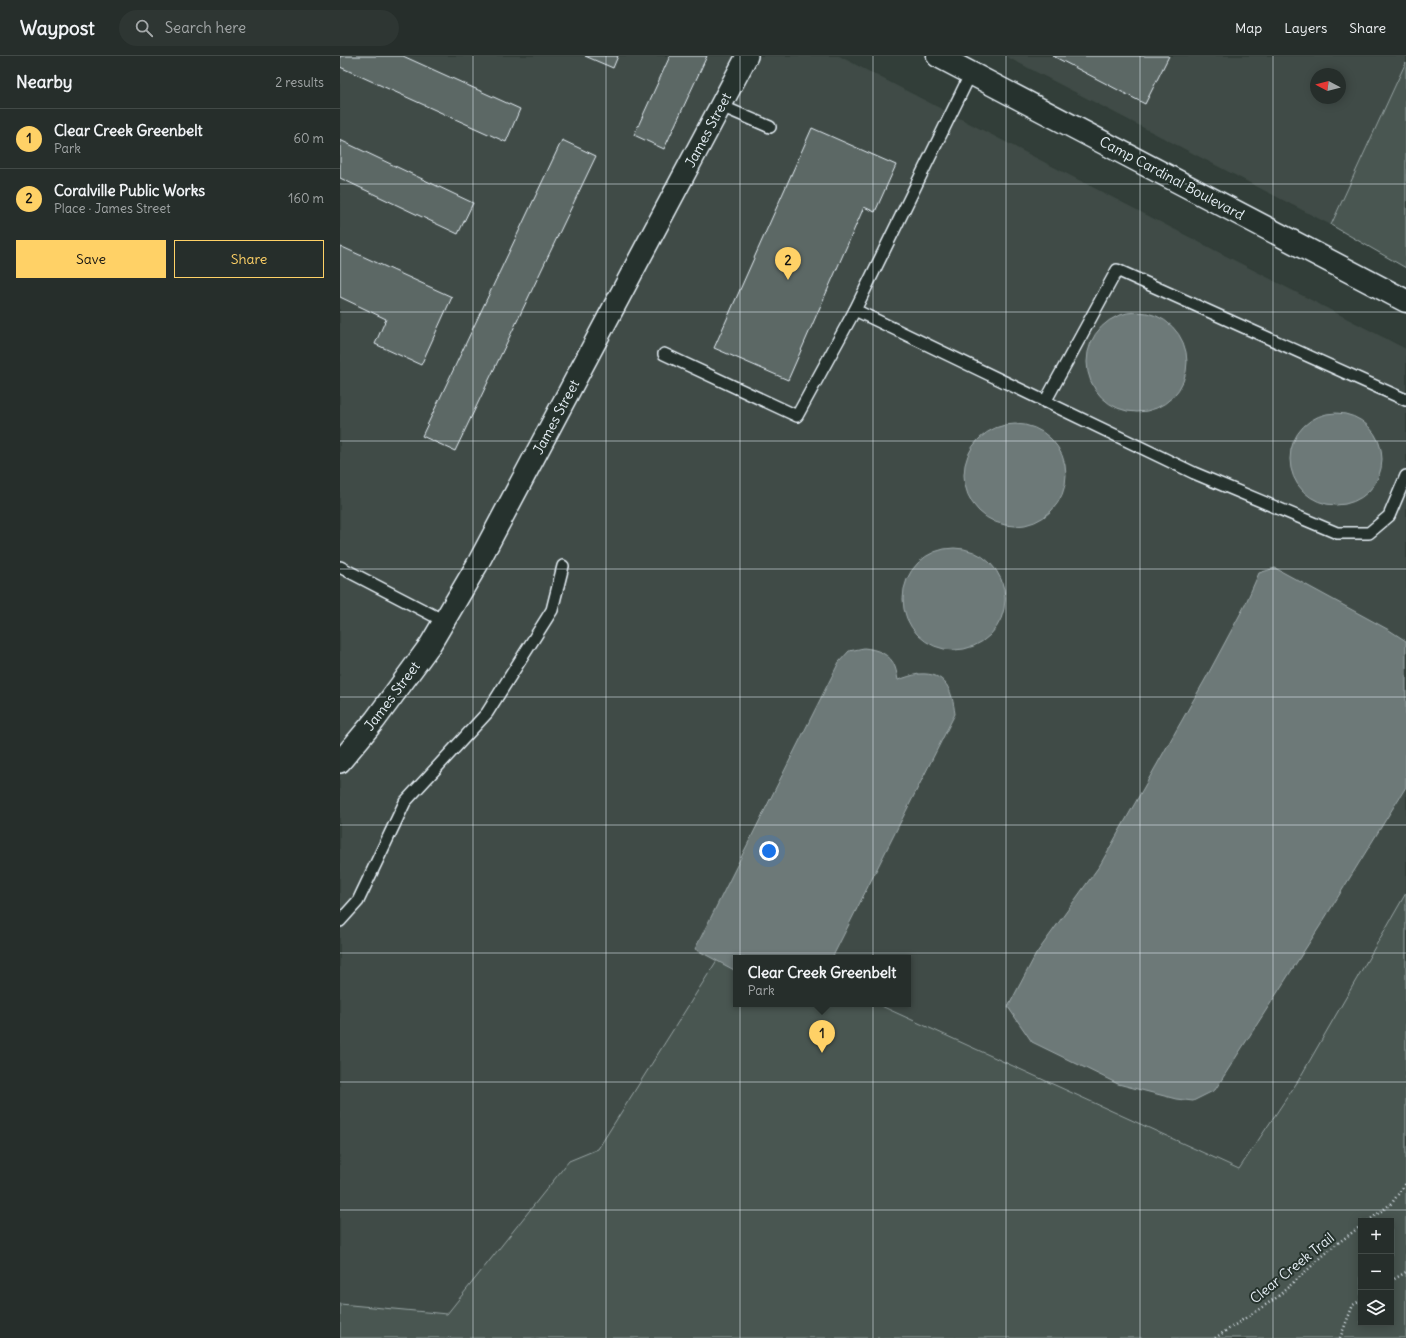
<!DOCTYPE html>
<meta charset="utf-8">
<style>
body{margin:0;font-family:Delius,sans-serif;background:#2e3633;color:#f1f3f6}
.controls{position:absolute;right:12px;bottom:12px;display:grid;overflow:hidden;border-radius:0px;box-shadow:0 2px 10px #0003}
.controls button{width:36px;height:36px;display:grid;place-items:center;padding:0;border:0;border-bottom:1px solid #424a47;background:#262e2b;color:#f1f3f6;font:20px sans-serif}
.compass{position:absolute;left:970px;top:12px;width:36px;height:36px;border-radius:50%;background:#262e2b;box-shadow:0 2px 10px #0003;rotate:277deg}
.you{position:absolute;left:429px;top:795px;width:14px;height:14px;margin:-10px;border:3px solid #fff;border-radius:50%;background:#1a73e8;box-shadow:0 0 0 6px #1a73e833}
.badge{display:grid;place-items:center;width:26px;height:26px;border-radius:50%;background:#ffd166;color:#111;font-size:13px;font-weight:700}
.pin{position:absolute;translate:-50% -33px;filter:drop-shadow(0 1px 2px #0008)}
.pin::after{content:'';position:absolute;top:21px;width:14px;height:12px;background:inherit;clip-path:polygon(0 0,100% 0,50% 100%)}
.popup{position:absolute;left:393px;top:899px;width:178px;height:52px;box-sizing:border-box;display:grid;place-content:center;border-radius:0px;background:#262e2b;filter:drop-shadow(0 1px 3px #0005);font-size:13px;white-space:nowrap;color:#a4a8a9}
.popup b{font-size:15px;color:#f1f3f6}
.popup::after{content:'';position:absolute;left:50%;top:100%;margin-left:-8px;border:8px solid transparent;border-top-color:#262e2b}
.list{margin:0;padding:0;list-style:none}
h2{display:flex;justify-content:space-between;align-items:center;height:52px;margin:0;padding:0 16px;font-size:17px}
h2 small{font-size:13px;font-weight:400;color:#a4a8a9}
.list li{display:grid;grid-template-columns:26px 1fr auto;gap:12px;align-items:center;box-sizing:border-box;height:60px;padding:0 16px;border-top:1px solid #424a47}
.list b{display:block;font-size:15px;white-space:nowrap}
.list p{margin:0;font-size:13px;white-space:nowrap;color:#a4a8a9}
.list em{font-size:13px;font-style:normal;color:#a4a8a9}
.actions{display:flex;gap:8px;padding:12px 16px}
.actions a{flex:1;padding:9px 0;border:1px solid #ffd166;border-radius:0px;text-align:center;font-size:14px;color:#ffd166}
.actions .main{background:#ffd166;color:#111}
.icon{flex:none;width:22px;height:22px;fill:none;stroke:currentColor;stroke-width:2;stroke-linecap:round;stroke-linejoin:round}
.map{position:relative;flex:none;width:1066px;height:1282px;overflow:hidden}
header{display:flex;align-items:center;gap:24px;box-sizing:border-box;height:56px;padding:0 20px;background:#262e2b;border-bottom:1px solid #424a47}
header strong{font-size:19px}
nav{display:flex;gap:22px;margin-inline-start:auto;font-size:14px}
.search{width:280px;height:36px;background:#2e3633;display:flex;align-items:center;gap:10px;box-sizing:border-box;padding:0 14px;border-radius:22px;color:#a4a8a9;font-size:15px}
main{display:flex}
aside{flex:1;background:#262e2b}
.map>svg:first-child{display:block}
.built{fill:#3f4b46;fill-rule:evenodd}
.green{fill:#495651;stroke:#98a4a4;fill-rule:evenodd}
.water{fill:#6d7978;stroke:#9ea9ab}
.building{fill:#5c6865;stroke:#e8f1f8}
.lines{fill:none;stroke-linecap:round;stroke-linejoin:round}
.service-casing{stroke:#e8f1f8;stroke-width:14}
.minor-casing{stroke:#e8f1f8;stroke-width:24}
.tertiary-casing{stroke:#e8f1f8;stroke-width:25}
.path{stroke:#e8f1f8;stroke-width:2.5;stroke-dasharray:1 3;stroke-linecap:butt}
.service{stroke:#26332d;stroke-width:11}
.minor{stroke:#26332d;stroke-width:21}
.tertiary{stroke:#26332d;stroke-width:22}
.grid{fill:none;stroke:#e8f1f8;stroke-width:1;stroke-opacity:0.55}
.labels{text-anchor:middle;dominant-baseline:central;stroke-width:4;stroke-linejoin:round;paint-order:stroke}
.street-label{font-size:14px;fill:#e8f1f8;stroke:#26332d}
</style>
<header>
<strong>Waypost</strong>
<div class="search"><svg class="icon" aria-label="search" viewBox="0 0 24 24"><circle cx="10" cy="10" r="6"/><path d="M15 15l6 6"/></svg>Search here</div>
<nav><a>Map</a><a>Layers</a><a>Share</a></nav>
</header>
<main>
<aside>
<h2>Nearby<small>2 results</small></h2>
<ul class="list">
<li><span class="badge">1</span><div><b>Clear Creek Greenbelt</b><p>Park</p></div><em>60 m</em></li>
<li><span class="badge">2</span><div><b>Coralville Public Works</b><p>Place · James Street</p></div><em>160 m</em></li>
</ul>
<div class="actions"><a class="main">Save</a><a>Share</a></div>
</aside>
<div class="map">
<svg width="1066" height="1282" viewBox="0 0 1066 1282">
<rect width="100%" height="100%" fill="#323e39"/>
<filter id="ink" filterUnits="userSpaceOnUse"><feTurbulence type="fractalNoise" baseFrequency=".025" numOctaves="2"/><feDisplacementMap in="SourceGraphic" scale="8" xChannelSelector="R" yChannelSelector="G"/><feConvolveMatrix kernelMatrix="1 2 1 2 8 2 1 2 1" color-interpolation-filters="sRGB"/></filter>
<g filter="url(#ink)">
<g class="built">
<path d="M 0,0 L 499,0 L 1066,293 L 1066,863 L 899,1113 L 537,948 L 568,948 L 568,902 L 435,902 L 391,882 L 140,1282 L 0,1282 Z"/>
<path d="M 665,0 L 1066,0 L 1066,6 L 991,169 ZM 976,18 L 1000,18 L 1000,42 L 976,42 Z"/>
</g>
<g class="green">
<path d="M 1066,6 L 1066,212 L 991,169 Z"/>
<path d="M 1066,837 L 1066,1282 L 0,1282 L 0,1248 L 107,1258 L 229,1105 L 258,1093 L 391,882 L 396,902 L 396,948 L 537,948 L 899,1113 L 958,1025 ZM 1021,1165 L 1051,1165 L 1051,1267 L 1021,1267 Z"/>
</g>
<g class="water">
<circle cx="797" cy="306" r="50"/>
<circle cx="996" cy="403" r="46"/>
<circle cx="675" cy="419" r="51"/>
<circle cx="614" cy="543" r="51"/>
<path d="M 935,512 L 1049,574 L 1066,585 L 1066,731 L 980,870 L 875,1034 L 853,1045 L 836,1043 L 778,1028 L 692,986 L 668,951 L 696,898 L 760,809 L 867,620 L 905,549 L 919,517 Z"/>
<path d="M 524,592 C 536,593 551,598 555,611 C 557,616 557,620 558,624 C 564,622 572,619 579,618 C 607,616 612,635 615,658 L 492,902 L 396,902 L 396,915 L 355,893 L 499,606 L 509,595 Z"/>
</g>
<g class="building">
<path d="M 0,0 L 63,0 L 180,53 L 166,86 L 0,11 Z"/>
<path d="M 245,0 L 278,0 L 273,12 Z"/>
<path d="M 330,0 L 367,0 L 324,93 L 294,79 Z"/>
<path d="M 713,0 L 829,0 L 805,48 Z"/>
<path d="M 472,72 L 556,109 L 535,156 L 524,151 L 448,324 L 374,292 Z"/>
<path d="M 0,84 L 133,147 L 118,178 L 0,122 Z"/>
<path d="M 222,84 L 256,100 L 115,395 L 82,380 Z"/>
<path d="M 0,190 L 112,241 L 81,309 L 35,288 L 46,263 L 0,241 Z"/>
</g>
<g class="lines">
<g class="service-casing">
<g id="service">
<path d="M 631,17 L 515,254 L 854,417 L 997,477 L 1029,477 L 1049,460 L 1066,420"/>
<path d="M 381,50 L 430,71"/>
<path d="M 324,298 L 457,360 L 515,254"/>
<path d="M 705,346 L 777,214 L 1066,344"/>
<path d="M 0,511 L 104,565"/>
<path d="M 0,865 L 18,845 L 65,746 L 147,657 L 212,554 L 223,510"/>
</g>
</g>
<g class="minor-casing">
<path id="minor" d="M 0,706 L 35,664 L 90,589 L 137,509 L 407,0"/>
</g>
<g class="tertiary-casing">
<path id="tertiary" d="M 598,0 L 1066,245"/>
</g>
<g class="path">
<path d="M 1028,1165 L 1052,1147 L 1066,1127"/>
<path d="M 1051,1225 L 1066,1216"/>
<path d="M 875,1282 L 936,1242 L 994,1190 L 1021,1170"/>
<path d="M 1000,1282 L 1013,1249 L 1021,1244"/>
</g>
<use href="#service" class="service"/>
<use href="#minor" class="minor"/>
<use href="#tertiary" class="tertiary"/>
</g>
</g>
<path class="grid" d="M 133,0 L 133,1282M 266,0 L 266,1282M 400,0 L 400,1282M 533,0 L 533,1282M 666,0 L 666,1282M 800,0 L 800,1282M 933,0 L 933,1282M 0,128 L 1066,128M 0,256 L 1066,256M 0,385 L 1066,385M 0,513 L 1066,513M 0,641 L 1066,641M 0,769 L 1066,769M 0,897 L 1066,897M 0,1026 L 1066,1026M 0,1154 L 1066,1154"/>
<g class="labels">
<g class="street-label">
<text transform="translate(368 74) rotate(-62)">James Street</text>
<text transform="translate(832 122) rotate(28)">Camp Cardinal Boulevard</text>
<text transform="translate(216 361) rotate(-62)">James Street</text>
<text transform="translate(52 640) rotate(-53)">James Street</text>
<text transform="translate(952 1212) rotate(-39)">Clear Creek Trail</text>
</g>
</g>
</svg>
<div class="controls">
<button>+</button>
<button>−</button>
<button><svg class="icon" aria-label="layers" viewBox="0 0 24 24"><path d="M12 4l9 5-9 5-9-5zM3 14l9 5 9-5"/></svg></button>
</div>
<svg class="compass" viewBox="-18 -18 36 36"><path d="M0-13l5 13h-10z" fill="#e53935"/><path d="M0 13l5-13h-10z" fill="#a4a8a9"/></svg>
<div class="you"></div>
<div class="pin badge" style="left:482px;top:997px">1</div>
<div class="popup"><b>Clear Creek Greenbelt</b>Park</div>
<div class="pin badge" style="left:448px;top:224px">2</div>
</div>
</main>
